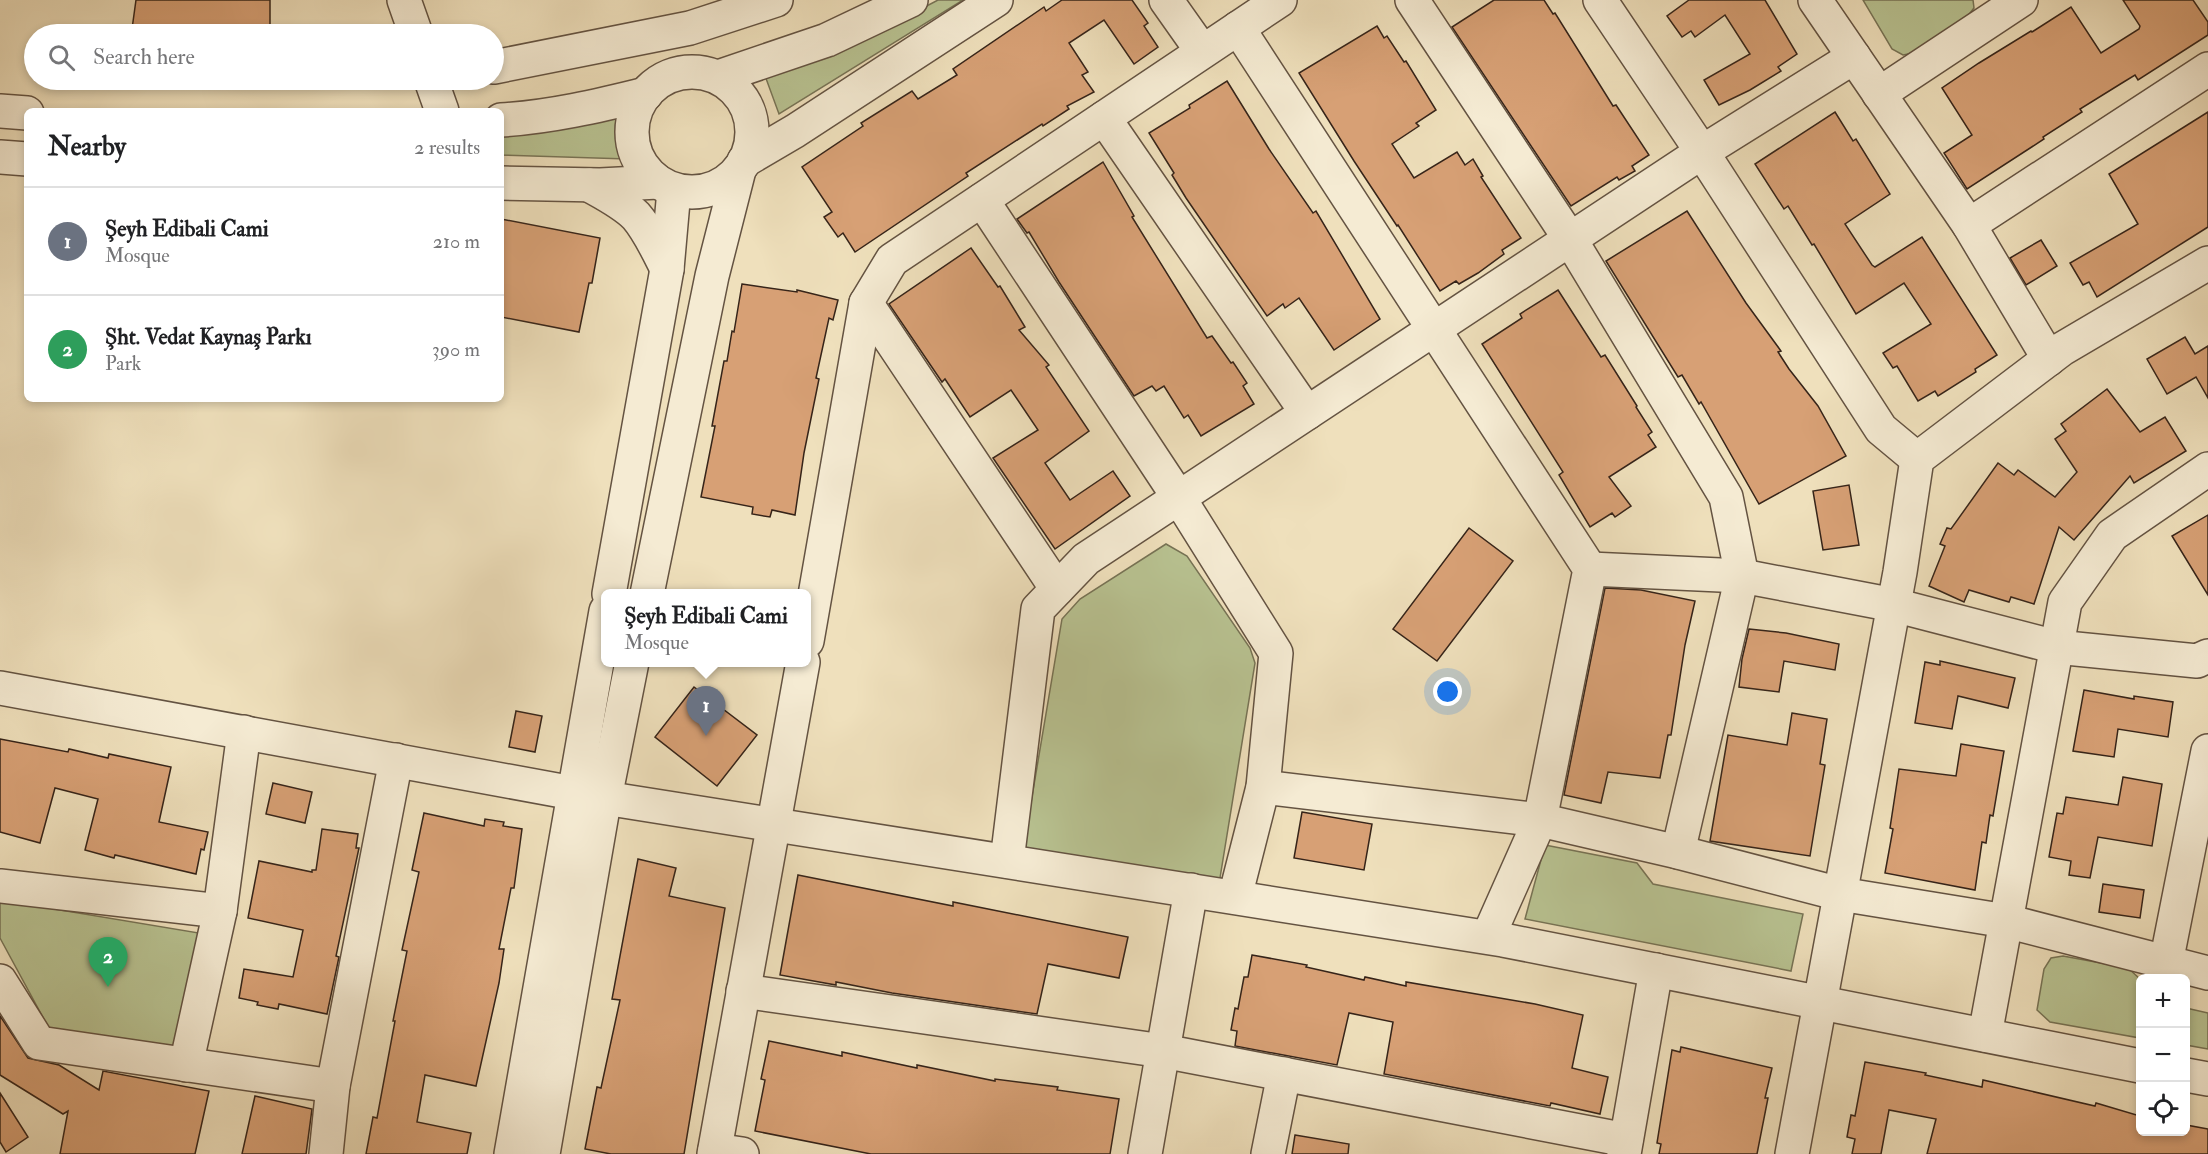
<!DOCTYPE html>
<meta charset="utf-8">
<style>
body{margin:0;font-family:"IM FELL Double Pica",serif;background:#f2f2f2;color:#202124}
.controls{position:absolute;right:18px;bottom:18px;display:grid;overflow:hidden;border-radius:9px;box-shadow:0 3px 9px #0003}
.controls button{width:54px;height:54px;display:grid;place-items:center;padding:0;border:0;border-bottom:2px solid #e0e0e0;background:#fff;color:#202124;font:30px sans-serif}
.you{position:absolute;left:1448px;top:692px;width:21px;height:21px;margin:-15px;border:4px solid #fff;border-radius:50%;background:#1a73e8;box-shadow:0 0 0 9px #1a73e833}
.badge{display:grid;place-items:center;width:39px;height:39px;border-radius:50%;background:#8f2418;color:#fff;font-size:20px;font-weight:700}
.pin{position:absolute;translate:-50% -50px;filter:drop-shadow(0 2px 3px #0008)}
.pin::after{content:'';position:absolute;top:32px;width:21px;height:18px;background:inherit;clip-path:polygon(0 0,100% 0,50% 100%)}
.popup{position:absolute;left:601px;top:589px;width:210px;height:78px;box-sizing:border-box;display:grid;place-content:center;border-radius:9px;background:#fff;filter:drop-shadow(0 2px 4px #0005);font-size:20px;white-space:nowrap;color:#757577}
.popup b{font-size:22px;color:#202124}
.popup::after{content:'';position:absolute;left:50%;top:100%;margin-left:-12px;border:12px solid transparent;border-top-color:#fff}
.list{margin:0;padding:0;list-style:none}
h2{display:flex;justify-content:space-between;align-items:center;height:78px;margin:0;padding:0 24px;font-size:26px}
h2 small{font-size:20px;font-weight:400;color:#757577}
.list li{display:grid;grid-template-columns:39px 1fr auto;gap:18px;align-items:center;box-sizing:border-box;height:108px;padding:0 24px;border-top:2px solid #e0e0e0}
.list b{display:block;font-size:22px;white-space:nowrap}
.list p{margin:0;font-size:20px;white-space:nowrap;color:#757577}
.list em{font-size:20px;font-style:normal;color:#757577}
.icon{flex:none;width:33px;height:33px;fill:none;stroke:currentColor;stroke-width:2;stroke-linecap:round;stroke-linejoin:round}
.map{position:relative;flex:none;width:2208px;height:1154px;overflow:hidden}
.search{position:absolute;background:#fff;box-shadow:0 3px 9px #0003;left:24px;top:24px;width:480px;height:66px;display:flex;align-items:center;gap:15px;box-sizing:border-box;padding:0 21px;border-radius:33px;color:#757577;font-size:22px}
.panel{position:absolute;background:#fff;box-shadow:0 3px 9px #0003;left:24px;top:108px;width:480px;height:294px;border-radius:9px}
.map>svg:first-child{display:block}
.green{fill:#b8c291;stroke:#777355;stroke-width:1.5}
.building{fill:#d7a075;stroke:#362419;stroke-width:1.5}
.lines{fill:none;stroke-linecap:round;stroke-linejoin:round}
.minor-casing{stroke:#645342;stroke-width:36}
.minor{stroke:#f5ebd3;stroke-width:33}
</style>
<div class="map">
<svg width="2208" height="1154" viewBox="0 0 2208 1154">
<rect width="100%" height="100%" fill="#efe0bc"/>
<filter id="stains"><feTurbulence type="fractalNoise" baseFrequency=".00333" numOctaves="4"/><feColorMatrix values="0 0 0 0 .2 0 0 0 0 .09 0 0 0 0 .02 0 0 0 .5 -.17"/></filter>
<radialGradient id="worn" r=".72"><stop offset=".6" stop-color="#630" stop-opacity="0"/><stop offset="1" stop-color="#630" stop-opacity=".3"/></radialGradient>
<g class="green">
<path d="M 938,0 L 963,0 L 779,114 L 764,73 L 900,20 Z"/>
<path d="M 1863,0 L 1973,0 L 1974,8 C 1962,26 1924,52 1903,55 L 1892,49 Z"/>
<path d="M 621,113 L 627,159 L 501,155 L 501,132 Z"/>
<path d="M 1166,544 L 1187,556 L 1250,648 L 1255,663 L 1219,884 L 1023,850 L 1062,619 L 1080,599 Z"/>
<path d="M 1545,845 L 1637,863 L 1653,884 L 1803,914 L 1791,971 L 1525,919 Z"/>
<path d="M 0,900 L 199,933 L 178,1051 L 53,1036 L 0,938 Z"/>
<path d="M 2063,956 L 2128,968 L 2140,979 L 2140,1038 L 2050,1022 L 2037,1010 L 2044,969 L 2051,958 Z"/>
<path d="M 2186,1008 L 2208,1013 L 2208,1049 L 2186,1045 Z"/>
</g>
<g class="building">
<path d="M 136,0 L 270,0 L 270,34 L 156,34 L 156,30 L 132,29 Z"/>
<path d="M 1062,0 L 1132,0 L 1148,23 L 1144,26 L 1158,47 L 1134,64 L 1104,20 L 1069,43 L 1088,72 L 1082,75 L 1094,92 L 1067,106 L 1069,109 L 1043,126 L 1042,124 L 966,173 L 968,176 L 855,252 L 843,233 L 838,237 L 824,217 L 832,212 L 802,167 L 863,126 L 861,123 L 912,91 L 918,99 L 957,75 L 953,69 L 1044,7 L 1046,11 Z"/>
<path d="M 1494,0 L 1544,0 L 1553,14 L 1555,13 L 1613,106 L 1616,105 L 1649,155 L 1632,166 L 1635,171 L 1619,180 L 1617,177 L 1571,206 L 1452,27 Z"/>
<path d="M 1689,0 L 1765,0 L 1797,54 L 1778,67 L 1781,71 L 1750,90 L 1719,105 L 1704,80 L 1750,54 L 1725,15 L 1695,37 L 1691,31 L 1682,37 L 1667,16 Z"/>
<path d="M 2123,0 L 2193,0 L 2208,22 L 2208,35 L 2138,80 L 2135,75 L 2122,83 L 2080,109 L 2082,112 L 2043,137 L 2044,139 L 1967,189 L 1944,153 L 1972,135 L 1942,88 L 1979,63 L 2031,31 L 2032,32 L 2071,7 L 2101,53 L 2139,29 L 2140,26 Z"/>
<path d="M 1377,26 L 1384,38 L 1387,36 L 1404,62 L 1406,61 L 1436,110 L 1416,123 L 1419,126 L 1392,144 L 1414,178 L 1457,152 L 1465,165 L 1473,159 L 1483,176 L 1481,177 L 1521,238 L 1502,250 L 1504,254 L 1478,273 L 1459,284 L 1456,281 L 1440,291 L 1398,225 L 1397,226 L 1354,161 L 1299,73 Z"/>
<path d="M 1227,81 L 1269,149 L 1313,213 L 1316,211 L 1380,319 L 1334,350 L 1299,298 L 1285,308 L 1283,304 L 1267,316 L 1186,198 L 1172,175 L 1174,173 L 1149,133 L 1190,108 L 1189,105 Z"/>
<path d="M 1835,112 L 1853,141 L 1856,139 L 1890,194 L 1845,224 L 1872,265 L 1875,267 L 1922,237 L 1997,355 L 1975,369 L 1976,372 L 1938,396 L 1935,391 L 1918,401 L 1897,366 L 1893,368 L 1883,353 L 1931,324 L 1904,283 L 1856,314 L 1814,244 L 1812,245 L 1788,206 L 1784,209 L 1755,164 Z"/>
<path d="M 2208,112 L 2208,227 L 2097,297 L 2089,282 L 2083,285 L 2070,263 L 2138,224 L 2109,174 Z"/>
<path d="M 1103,162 L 1134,216 L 1132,217 L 1207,338 L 1212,336 L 1231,363 L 1233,362 L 1247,383 L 1243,386 L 1254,404 L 1201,436 L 1188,415 L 1184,418 L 1164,386 L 1156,391 L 1152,386 L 1134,396 L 1059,282 L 1029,232 L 1027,233 L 1017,219 Z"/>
<path d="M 1687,211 L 1746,303 L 1781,351 L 1778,352 L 1789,369 L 1818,406 L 1846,456 L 1759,504 L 1701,402 L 1699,404 L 1682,375 L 1678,377 L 1606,261 Z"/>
<path d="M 501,219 L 600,238 L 592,283 L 589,283 L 579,332 L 501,317 Z"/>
<path d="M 2041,240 L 2057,266 L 2026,285 L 2010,258 Z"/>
<path d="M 971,248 L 998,287 L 1000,286 L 1025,327 L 1019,330 L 1049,365 L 1046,367 L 1089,431 L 1045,463 L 1070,500 L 1113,471 L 1130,496 L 1055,549 L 993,458 L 1038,430 L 1011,390 L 970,417 L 945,379 L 942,382 L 889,304 Z"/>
<path d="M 742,284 L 797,292 L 797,290 L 838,300 L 833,320 L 829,318 L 816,378 L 819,379 L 804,453 L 795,515 L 772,510 L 770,517 L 752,514 L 753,507 L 701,497 L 715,426 L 712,426 L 724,361 L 727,361 L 732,331 L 734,332 Z"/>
<path d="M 1558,290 L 1601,357 L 1605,355 L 1637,406 L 1636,407 L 1652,432 L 1648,435 L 1656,447 L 1609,477 L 1631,506 L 1615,517 L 1612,513 L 1590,527 L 1559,475 L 1563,472 L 1482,344 L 1522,318 L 1520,314 Z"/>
<path d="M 2185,337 L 2195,354 L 2208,346 L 2208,398 L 2196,377 L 2167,394 L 2147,359 Z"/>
<path d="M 2107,389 L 2140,432 L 2165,417 L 2186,451 L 2134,483 L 2130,476 L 2074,540 L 2059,527 L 2034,604 L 2011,597 L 2009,602 L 1969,590 L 1964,602 L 1929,586 L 1945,546 L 1940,544 L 1947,528 L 1951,529 L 1998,463 L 2014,475 L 2018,470 L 2055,497 L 2077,472 L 2055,439 L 2066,431 L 2061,424 Z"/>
<path d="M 1849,485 L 1859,545 L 1823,550 L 1813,491 Z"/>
<path d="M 2208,515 L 2208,595 L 2172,536 Z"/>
<path d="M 1469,528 L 1513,561 L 1437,661 L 1393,629 Z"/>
<path d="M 1605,588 L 1641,590 L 1695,601 L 1685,645 L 1671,735 L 1668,735 L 1660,778 L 1608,772 L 1601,803 L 1564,795 Z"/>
<path d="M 1749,629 L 1786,633 L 1839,644 L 1835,670 L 1784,661 L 1779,692 L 1739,687 L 1742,659 Z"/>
<path d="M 1940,661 L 2015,678 L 2008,708 L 1958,696 L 1952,729 L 1915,723 L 1925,662 L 1940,665 Z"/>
<path d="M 694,687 L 757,735 L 717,786 L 655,737 Z"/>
<path d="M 2084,690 L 2134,699 L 2134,696 L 2173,702 L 2168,737 L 2118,729 L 2114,757 L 2073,751 Z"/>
<path d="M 516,711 L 542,716 L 535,752 L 509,747 Z"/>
<path d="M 1792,713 L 1827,719 L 1820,764 L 1825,765 L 1810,856 L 1710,841 L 1728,735 L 1787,745 Z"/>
<path d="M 0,739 L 68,752 L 69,749 L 108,758 L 109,754 L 171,767 L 159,822 L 208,832 L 204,850 L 201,849 L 196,874 L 115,855 L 114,858 L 85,850 L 98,799 L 55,788 L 40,843 L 0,832 Z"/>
<path d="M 1961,744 L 2004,751 L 1993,816 L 1990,815 L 1986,843 L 1982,842 L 1975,890 L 1885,873 L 1893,829 L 1890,828 L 1899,769 L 1956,776 Z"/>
<path d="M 2123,777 L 2162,784 L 2152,846 L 2098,837 L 2090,878 L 2069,875 L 2071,861 L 2049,857 L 2057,813 L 2063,814 L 2066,797 L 2118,805 Z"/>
<path d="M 273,783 L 312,792 L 305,823 L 266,814 Z"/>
<path d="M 1302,812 L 1372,824 L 1364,870 L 1294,858 Z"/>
<path d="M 424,813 L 484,826 L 485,819 L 504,822 L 503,826 L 522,829 L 514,888 L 511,888 L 499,949 L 504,949 L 499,983 L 476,1086 L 425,1075 L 417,1122 L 471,1133 L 467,1154 L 366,1154 L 373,1117 L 377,1118 L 395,1021 L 393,1021 L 407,951 L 402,950 L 419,872 L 412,870 Z"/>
<path d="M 322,829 L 358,834 L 356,848 L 359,848 L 336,956 L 339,957 L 327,1014 L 279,1004 L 278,1009 L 257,1005 L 258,1002 L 239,998 L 244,969 L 293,977 L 303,930 L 248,918 L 259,861 L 312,872 L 312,870 L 316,870 Z"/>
<path d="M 638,859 L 676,868 L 669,896 L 725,908 L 684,1154 L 611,1154 L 585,1149 L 597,1087 L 601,1088 L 620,1000 L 612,999 Z"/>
<path d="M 798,875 L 953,906 L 953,902 L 1128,937 L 1119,978 L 1048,964 L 1037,1014 L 892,993 L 836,982 L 836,985 L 780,975 Z"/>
<path d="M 2103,884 L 2144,890 L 2140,918 L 2099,912 Z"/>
<path d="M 1252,955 L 1307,965 L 1306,967 L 1364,980 L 1365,977 L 1406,986 L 1406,982 L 1535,1004 L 1583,1015 L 1572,1068 L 1608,1077 L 1600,1114 L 1551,1103 L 1550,1106 L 1384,1074 L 1393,1022 L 1349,1013 L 1337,1065 L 1235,1046 L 1237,1031 L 1231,1030 L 1235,1008 L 1238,1009 L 1244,977 L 1248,977 Z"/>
<path d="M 0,1016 L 28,1058 L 59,1065 L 99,1090 L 103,1071 L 209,1091 L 195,1154 L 60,1154 L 68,1111 L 63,1114 L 0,1075 Z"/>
<path d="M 769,1041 L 842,1056 L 842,1052 L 917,1068 L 917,1065 L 995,1081 L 995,1079 L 1058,1087 L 1057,1090 L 1119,1099 L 1110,1154 L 871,1154 L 755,1131 L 765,1080 L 761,1079 Z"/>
<path d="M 1681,1047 L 1772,1068 L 1765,1098 L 1768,1098 L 1757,1154 L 1659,1154 L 1661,1144 L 1657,1143 L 1672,1050 L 1680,1052 Z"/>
<path d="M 1865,1062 L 1926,1073 L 1925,1075 L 1982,1087 L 1983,1080 L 2095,1106 L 2096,1103 L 2140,1116 L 2140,1131 L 2186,1131 L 2186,1125 L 2208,1129 L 2208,1154 L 1927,1154 L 1936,1119 L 1889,1110 L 1881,1154 L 1852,1154 L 1855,1139 L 1847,1137 L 1851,1115 L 1855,1116 Z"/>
<path d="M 0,1093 L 28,1137 L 6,1152 L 0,1142 Z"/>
<path d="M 255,1096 L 312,1109 L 306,1154 L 242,1154 Z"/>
<path d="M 1295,1135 L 1349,1144 L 1348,1154 L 1292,1154 Z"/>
</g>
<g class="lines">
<g class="minor-casing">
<g id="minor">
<path d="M 404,0 L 416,34"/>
<path d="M 1166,0 L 1202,51"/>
<path d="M 1412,0 L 1570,239 L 1726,497 L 1742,576 L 1678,852"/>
<path d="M 1600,0 L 1702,152 L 1881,429 L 1917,459"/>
<path d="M 1815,0 L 1969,225 L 2049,359"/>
<path d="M 1238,28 L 1590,569 L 1540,820 L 1488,937"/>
<path d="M 494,67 L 690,28 L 776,0"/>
<circle cx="692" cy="132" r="60"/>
<path d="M 718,77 L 827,40 L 911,0"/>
<path d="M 431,80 L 442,111"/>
<path d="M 1879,94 L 2021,0"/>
<path d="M 0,111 L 27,113"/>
<path d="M 1104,118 L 1307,413"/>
<path d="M 501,120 C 550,117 598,106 646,94"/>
<path d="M 0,157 L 27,159"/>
<path d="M 744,161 L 795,131 L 996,0"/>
<path d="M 501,183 L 600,185 L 658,182"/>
<path d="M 589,185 C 605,194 623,203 636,216 C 649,231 658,251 667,269"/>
<path d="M 982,200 L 1179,498 L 1276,653 L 1263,787 L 1235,897"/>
<path d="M 1969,225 L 2208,69"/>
<path d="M 866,303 L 1057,589"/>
<path d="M 1590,569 L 1742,576 L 1894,605 L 2056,647 L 2197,661 L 2208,656"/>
<path d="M 609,594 L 667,269 L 674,190"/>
<path d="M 647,594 L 712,276 L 739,170"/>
<path d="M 807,641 L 866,303 L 892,260 L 1280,0"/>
<path d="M 0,688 L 573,793 L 1503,940 L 2140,1066"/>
<path d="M 1263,787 L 1540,820 L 1678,852 L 1840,894 L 2006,921 L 2208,973"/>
<path d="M 1007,861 L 1038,609 L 1086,559 L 1702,152 L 1854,57"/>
<path d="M 0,886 L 220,911 L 244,732"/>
<path d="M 2166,963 L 2208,751"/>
<path d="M 0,981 L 39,1043 L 333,1086"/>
<path d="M 743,991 L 1163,1051 L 1626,1140"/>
<path d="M 1985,1035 L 2065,602 L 2112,535 L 2208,469"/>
<path d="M 186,1065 L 220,911"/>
<path d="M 2186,1075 L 2208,1079"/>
<path d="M 715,1150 L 742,1154"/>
<path d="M 326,1154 L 333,1086 L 396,760"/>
<path d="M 511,1154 L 606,611"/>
<path d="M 543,1154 L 603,808 L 632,662"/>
<path d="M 714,1154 L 803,662"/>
<path d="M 1145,1154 L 1191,890"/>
<path d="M 1268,1154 L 1284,1074"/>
<path d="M 1624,1154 L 1656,970"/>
<path d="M 1792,1154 L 1900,572 L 1917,459 L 2062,349 L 2208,263"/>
</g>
</g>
<use href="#minor" class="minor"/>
</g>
<rect width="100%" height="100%" filter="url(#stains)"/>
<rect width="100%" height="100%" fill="url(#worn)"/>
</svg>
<div class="controls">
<button>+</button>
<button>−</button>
<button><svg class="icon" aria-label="locate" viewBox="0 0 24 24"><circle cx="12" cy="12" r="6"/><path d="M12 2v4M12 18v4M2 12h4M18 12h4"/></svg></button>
</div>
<div class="you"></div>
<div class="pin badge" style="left:706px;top:736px;background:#6b7280">1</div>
<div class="popup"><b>Şeyh Edibali Cami</b>Mosque</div>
<div class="pin badge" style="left:108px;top:987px;background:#2e9e5b">2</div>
<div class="search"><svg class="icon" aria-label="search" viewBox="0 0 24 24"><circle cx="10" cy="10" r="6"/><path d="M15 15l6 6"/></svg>Search here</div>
<section class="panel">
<h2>Nearby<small>2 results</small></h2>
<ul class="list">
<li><span class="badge" style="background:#6b7280">1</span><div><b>Şeyh Edibali Cami</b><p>Mosque</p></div><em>210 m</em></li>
<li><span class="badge" style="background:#2e9e5b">2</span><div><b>Şht. Vedat Kaynaş Parkı</b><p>Park</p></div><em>390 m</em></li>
</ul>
</section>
</div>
